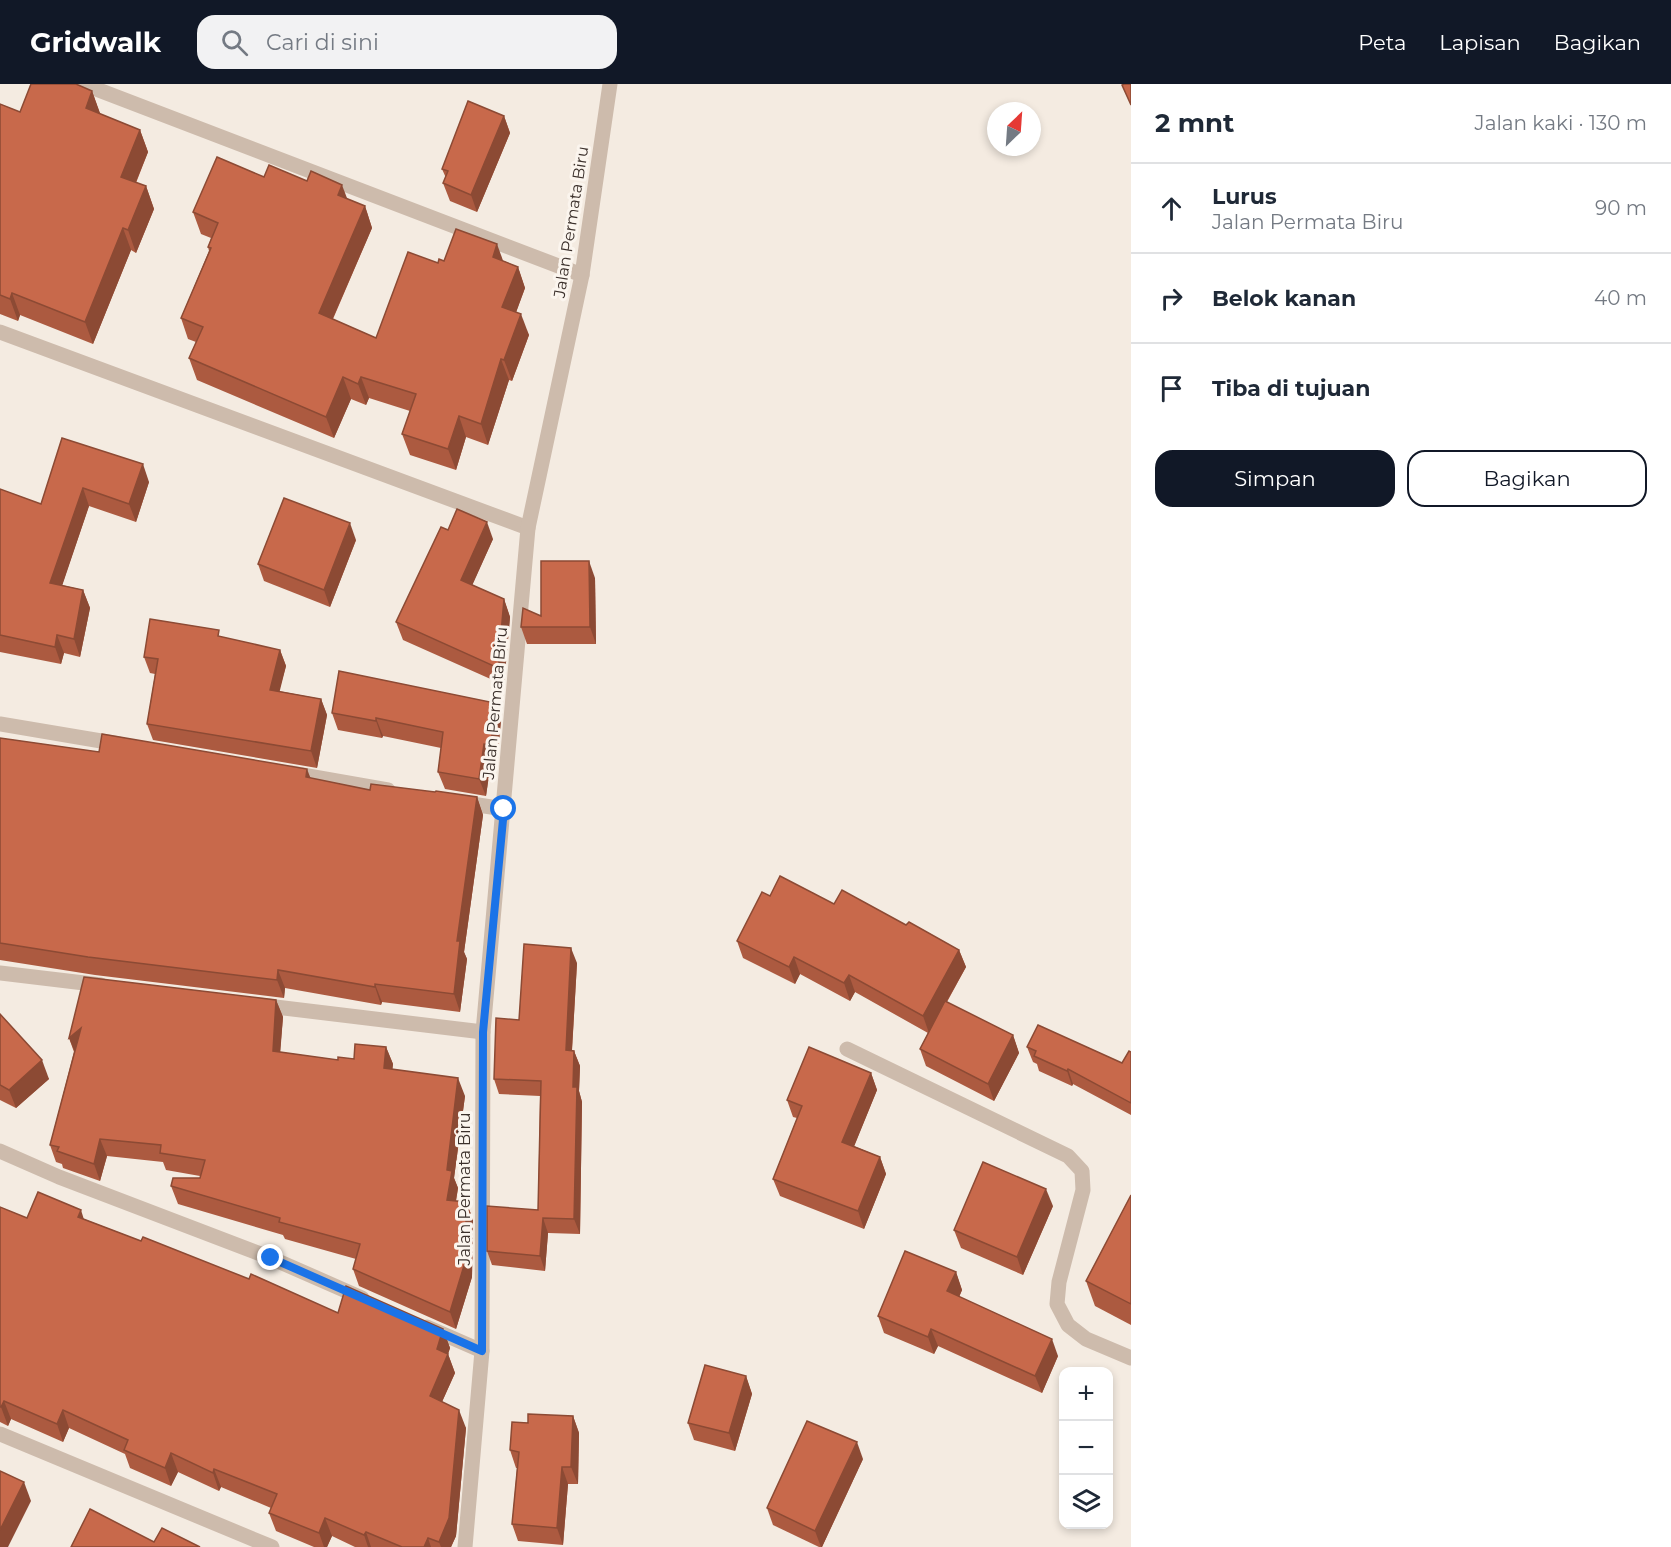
<!DOCTYPE html>
<html lang="id">
<meta charset="utf-8">
<style>
body{margin:0;font-family:Montserrat,sans-serif;background:#f2f2f3;color:#1f2937}
.controls{position:absolute;right:18px;bottom:18px;display:grid;overflow:hidden;border-radius:12px;box-shadow:0 3px 9px #0003}
.controls button{width:54px;height:54px;display:grid;place-items:center;padding:0;border:0;border-bottom:2px solid #e0e1e3;background:#fff;color:#1f2937;font:30px sans-serif}
.compass{position:absolute;left:987px;top:18px;width:54px;height:54px;border-radius:50%;background:#fff;box-shadow:0 3px 9px #0003;rotate:25deg}
.stop{position:absolute;width:18px;height:18px;margin:-14px;border:4px solid #1a73e8;border-radius:50%;background:#fff}
.stop.end{background:#1a73e8;border-color:#fff;box-shadow:0 2px 6px #0008}
.list{margin:0;padding:0;list-style:none}
h2{display:flex;justify-content:space-between;align-items:center;height:78px;margin:0;padding:0 24px;font-size:26px}
h2 small{font-size:20px;font-weight:400;color:#747a83}
.list li{display:grid;grid-template-columns:39px 1fr auto;gap:18px;align-items:center;box-sizing:border-box;height:90px;padding:0 24px;border-top:2px solid #e0e1e3}
.list b{display:block;font-size:22px;white-space:nowrap}
.list p{margin:0;font-size:20px;white-space:nowrap;color:#747a83}
.list em{font-size:20px;font-style:normal;color:#747a83}
.actions{display:flex;gap:12px;padding:18px 24px}
.actions a{flex:1;padding:14px 0;border:2px solid #111827;border-radius:18px;text-align:center;font-size:21px;color:#111827}
.actions .main{background:#111827;color:#fff}
.icon{flex:none;width:33px;height:33px;fill:none;stroke:currentColor;stroke-width:2;stroke-linecap:round;stroke-linejoin:round}
.map{position:relative;flex:none;width:1131px;height:1463px;overflow:hidden}
header{display:flex;align-items:center;gap:36px;box-sizing:border-box;height:84px;padding:0 30px;background:#111827;color:#fff}
header strong{font-size:28px}
nav{display:flex;gap:33px;margin-inline-start:auto;font-size:21px}
.search{width:420px;height:54px;background:#f2f2f3;display:flex;align-items:center;gap:15px;box-sizing:border-box;padding:0 21px;border-radius:18px;color:#747a83;font-size:22px}
main{display:flex}
aside{flex:1;background:#fff}
.map>svg:first-child{display:block}
.lines{fill:none;stroke-linecap:round;stroke-linejoin:round}
.minor{stroke:#cdbbac;stroke-width:15}
.wall{fill:#ac5a40}
.shaded-wall{fill:#8c4a34}
.building{fill:#c8694b;stroke:#8c4a34;stroke-width:1.5}
.route{stroke:#1a73e8;stroke-width:8}
.labels{text-anchor:middle;dominant-baseline:central;stroke-width:6;stroke-linejoin:round;paint-order:stroke}
.street-label{font-size:16px;fill:#3b302b;stroke:#fbf5ee}
</style>
<header>
<strong>Gridwalk</strong>
<div class="search"><svg class="icon" aria-label="search" viewBox="0 0 24 24"><circle cx="10" cy="10" r="6"/><path d="M15 15l6 6"/></svg>Cari di sini</div>
<nav><a>Peta</a><a>Lapisan</a><a>Bagikan</a></nav>
</header>
<main>
<div class="map">
<svg width="1131" height="1463" viewBox="0 0 1131 1463">
<rect width="100%" height="100%" fill="#f4ebe1"/>
<g class="lines">
<g class="minor">
<path d="M 83,0 L 582,191"/>
<path d="M 0,248 L 528,444"/>
<path d="M 0,640 L 119,660"/>
<path d="M 291,689 L 388,706"/>
<path d="M 459,718 L 504,725"/>
<path d="M 0,889 L 101,901"/>
<path d="M 259,921 L 483,948"/>
<path d="M 847,965 L 1068,1072 L 1082,1087 L 1083,1106 L 1059,1198 L 1057,1220 L 1068,1241 L 1086,1255 L 1131,1274"/>
<path d="M 0,1067 L 59,1093 L 271,1174 L 362,1214"/>
<path d="M 427,1243 L 482,1267"/>
<path d="M 0,1350 L 272,1463"/>
<path d="M 465,1463 L 482,1267 L 483,948 L 528,444 L 582,191 L 610,0"/>
</g>
</g>
<g class="wall">
<path d="M 92,7 L 100,30 L 140,46 L 148,68 L 136,99 L 146,102 L 154,125 L 136,169 L 131,166 L 93,260 L 20,231 L 18,237 L 0,230 L 0,20 L 20,28 Z"/>
<path d="M 504,32 L 510,49 L 477,128 L 450,117 L 443,99 L 446,94 L 442,85 Z"/>
<path d="M 264,93 L 347,115 L 365,122 L 372,144 L 333,235 L 376,254 L 438,179 L 444,177 L 504,177 L 518,183 L 525,204 L 516,228 L 529,251 L 512,297 L 509,296 L 488,361 L 466,353 L 456,386 L 410,371 L 402,350 L 410,327 L 369,314 L 366,321 L 351,315 L 334,354 L 197,296 L 189,274 L 196,258 L 188,255 L 181,234 L 209,167 L 208,163 L 211,154 L 201,150 L 193,128 Z"/>
<path d="M 62,354 L 149,398 L 136,438 L 89,422 L 62,501 L 83,506 L 90,524 L 80,573 L 64,569 L 61,580 L 0,568 L 0,405 L 41,420 Z"/>
<path d="M 448,446 L 493,455 L 472,501 L 504,515 L 510,533 L 504,601 L 403,556 L 396,538 Z"/>
<path d="M 356,456 L 330,523 L 264,497 L 258,480 Z"/>
<path d="M 595,494 L 596,560 L 527,560 L 521,543 L 541,532 Z"/>
<path d="M 221,553 L 280,566 L 286,582 L 279,607 L 321,615 L 327,631 L 317,684 L 153,656 L 147,640 L 155,590 L 150,589 L 144,573 Z"/>
<path d="M 332,629 L 501,636 L 497,678 L 491,677 L 486,712 L 445,705 L 438,688 L 441,664 L 383,652 L 382,654 L 338,646 Z"/>
<path d="M 0,654 L 99,668 L 310,694 L 370,706 L 477,713 L 483,731 L 464,868 L 467,875 L 460,928 L 382,918 L 381,921 L 285,904 L 284,914 L 95,891 L 0,876 Z"/>
<path d="M 770,812 L 834,820 L 906,841 L 959,866 L 966,883 L 947,918 L 1013,951 L 1019,969 L 994,1017 L 926,982 L 920,965 L 928,949 L 855,908 L 850,917 L 800,890 L 795,900 L 743,874 L 737,857 Z"/>
<path d="M 577,879 L 572,967 L 574,967 L 580,982 L 579,1007 L 582,1018 L 580,1150 L 548,1149 L 545,1187 L 492,1181 L 487,1167 L 538,1126 L 540,1012 L 499,1010 L 494,995 L 519,936 Z"/>
<path d="M 276,916 L 283,933 L 280,968 L 338,976 L 354,975 L 386,963 L 393,980 L 392,985 L 465,1012 L 454,1094 L 458,1104 L 456,1117 L 466,1118 L 473,1135 L 472,1193 L 456,1245 L 359,1202 L 353,1185 L 356,1175 L 285,1155 L 283,1151 L 178,1120 L 171,1102 L 200,1094 L 200,1092 L 166,1086 L 163,1078 L 107,1072 L 100,1097 L 63,1084 L 62,1080 L 56,1078 L 50,1061 L 74,968 L 69,954 Z"/>
<path d="M 0,930 L 49,995 L 16,1024 L 0,1016 Z"/>
<path d="M 1027,963 L 1122,979 L 1131,968 L 1131,1031 L 1073,1000 L 1072,1002 L 1039,987 L 1037,980 L 1033,978 Z"/>
<path d="M 871,989 L 877,1006 L 854,1062 L 880,1073 L 886,1090 L 864,1145 L 780,1112 L 773,1095 L 797,1034 L 793,1033 L 787,1016 Z"/>
<path d="M 1131,1111 L 1131,1241 L 1095,1222 L 1086,1197 Z"/>
<path d="M 1053,1122 L 1023,1191 L 961,1164 L 954,1146 Z"/>
<path d="M 0,1123 L 27,1134 L 84,1135 L 141,1157 L 249,1195 L 338,1229 L 443,1245 L 450,1264 L 448,1270 L 455,1289 L 442,1318 L 466,1344 L 456,1452 L 451,1463 L 355,1463 L 332,1452 L 327,1463 L 314,1463 L 276,1447 L 269,1429 L 271,1424 L 221,1403 L 219,1407 L 178,1388 L 171,1402 L 130,1384 L 125,1370 L 69,1344 L 63,1358 L 11,1335 L 8,1342 L 0,1338 Z"/>
<path d="M 956,1188 L 962,1206 L 959,1213 L 1058,1272 L 1042,1309 L 938,1262 L 934,1270 L 884,1249 L 878,1232 Z"/>
<path d="M 746,1292 L 752,1310 L 735,1367 L 694,1356 L 688,1339 Z"/>
<path d="M 573,1332 L 579,1349 L 578,1400 L 568,1400 L 563,1461 L 518,1457 L 512,1440 L 517,1384 L 516,1384 L 510,1366 L 528,1339 Z"/>
<path d="M 863,1375 L 822,1463 L 819,1463 L 773,1441 L 767,1424 Z"/>
</g>
<g class="shaded-wall">
<path d="M 92,7 L 100,29 L 94,46 L 86,24 Z"/>
<path d="M 504,32 L 510,49 L 477,128 L 471,111 Z"/>
<path d="M 140,46 L 148,68 L 129,115 L 121,93 Z"/>
<path d="M 342,101 L 350,122 L 338,111 Z"/>
<path d="M 146,102 L 154,125 L 136,169 L 128,146 Z"/>
<path d="M 365,122 L 372,144 L 326,250 L 319,229 Z"/>
<path d="M 123,144 L 131,166 L 93,260 L 85,238 Z"/>
<path d="M 497,160 L 505,182 L 493,173 Z"/>
<path d="M 518,183 L 525,204 L 510,245 L 502,223 Z"/>
<path d="M 12,209 L 20,231 L 18,237 L 10,215 Z"/>
<path d="M 521,230 L 529,251 L 512,297 L 504,276 Z"/>
<path d="M 501,275 L 509,296 L 488,361 L 481,340 Z"/>
<path d="M 343,293 L 351,315 L 334,354 L 326,333 Z"/>
<path d="M 361,293 L 369,314 L 366,321 L 358,300 Z"/>
<path d="M 459,332 L 466,353 L 456,386 L 448,365 Z"/>
<path d="M 143,380 L 149,398 L 136,438 L 129,420 Z"/>
<path d="M 83,404 L 89,422 L 57,517 L 50,499 Z"/>
<path d="M 487,438 L 493,455 L 467,513 L 461,496 Z"/>
<path d="M 350,439 L 356,456 L 330,523 L 324,506 Z"/>
<path d="M 589,477 L 595,494 L 596,560 L 590,543 Z"/>
<path d="M 83,506 L 90,524 L 80,573 L 74,555 Z"/>
<path d="M 504,515 L 510,533 L 504,601 L 498,584 Z"/>
<path d="M 57,551 L 64,569 L 61,580 L 55,563 Z"/>
<path d="M 280,566 L 286,582 L 276,622 L 270,606 Z"/>
<path d="M 321,615 L 327,631 L 317,684 L 311,667 Z"/>
<path d="M 495,619 L 501,636 L 497,678 L 491,661 Z"/>
<path d="M 376,634 L 383,652 L 382,654 L 376,637 Z"/>
<path d="M 484,660 L 491,677 L 486,712 L 479,695 Z"/>
<path d="M 307,685 L 314,703 L 306,693 Z"/>
<path d="M 477,713 L 483,731 L 464,868 L 467,875 L 460,928 L 454,910 L 457,857 Z"/>
<path d="M 571,864 L 577,879 L 571,981 L 566,966 Z"/>
<path d="M 959,866 L 966,883 L 929,949 L 923,932 Z"/>
<path d="M 794,873 L 800,890 L 795,900 L 789,883 Z"/>
<path d="M 278,886 L 285,904 L 284,914 L 277,896 Z"/>
<path d="M 849,891 L 855,908 L 850,917 L 844,899 Z"/>
<path d="M 375,900 L 382,918 L 381,921 L 375,903 Z"/>
<path d="M 276,916 L 283,933 L 279,984 L 273,967 Z"/>
<path d="M 81,944 L 76,971 L 69,954 Z"/>
<path d="M 1013,951 L 1019,969 L 994,1017 L 988,1000 Z"/>
<path d="M 386,963 L 393,980 L 391,1002 L 384,984 Z"/>
<path d="M 574,967 L 580,982 L 579,1007 L 582,1018 L 580,1150 L 574,1135 L 573,1003 Z"/>
<path d="M 42,976 L 49,995 L 16,1024 L 9,1006 Z"/>
<path d="M 1068,985 L 1073,1000 L 1072,1002 L 1067,987 Z"/>
<path d="M 871,989 L 877,1006 L 849,1075 L 842,1058 Z"/>
<path d="M 458,994 L 465,1012 L 454,1094 L 458,1104 L 453,1134 L 447,1116 L 447,1086 Z"/>
<path d="M 100,1055 L 107,1072 L 100,1097 L 94,1080 Z"/>
<path d="M 880,1073 L 886,1090 L 864,1145 L 858,1127 Z"/>
<path d="M 1046,1105 L 1053,1122 L 1023,1191 L 1017,1173 Z"/>
<path d="M 466,1118 L 473,1135 L 472,1193 L 456,1245 L 450,1228 Z"/>
<path d="M 81,1126 L 87,1145 L 78,1133 Z"/>
<path d="M 543,1134 L 548,1149 L 545,1187 L 540,1172 Z"/>
<path d="M 956,1188 L 962,1206 L 954,1225 L 947,1207 Z"/>
<path d="M 443,1245 L 450,1264 L 446,1276 L 448,1270 L 455,1289 L 436,1331 L 430,1312 L 437,1265 Z"/>
<path d="M 931,1245 L 938,1262 L 934,1270 L 928,1253 Z"/>
<path d="M 1052,1255 L 1058,1272 L 1042,1309 L 1035,1292 Z"/>
<path d="M 746,1292 L 752,1310 L 735,1367 L 729,1349 Z"/>
<path d="M 4,1317 L 11,1335 L 8,1342 L 1,1323 Z"/>
<path d="M 63,1326 L 69,1344 L 63,1358 L 57,1340 Z"/>
<path d="M 459,1326 L 466,1344 L 456,1452 L 451,1463 L 441,1463 L 439,1458 Z"/>
<path d="M 573,1332 L 579,1349 L 578,1400 L 571,1383 Z"/>
<path d="M 857,1358 L 863,1375 L 822,1463 L 821,1463 L 815,1447 Z"/>
<path d="M 171,1369 L 178,1388 L 171,1402 L 165,1384 Z"/>
<path d="M 562,1383 L 568,1400 L 563,1461 L 557,1444 Z"/>
<path d="M 214,1385 L 221,1403 L 219,1407 L 213,1389 Z"/>
<path d="M 24,1398 L 31,1417 L 8,1463 L 0,1463 L 0,1446 Z"/>
<path d="M 325,1434 L 332,1452 L 327,1463 L 324,1463 L 319,1449 Z"/>
<path d="M 366,1448 L 371,1463 L 368,1463 L 364,1451 Z"/>
<path d="M 428,1454 L 431,1463 L 424,1463 Z"/>
</g>
<g class="building">
<path d="M 31,0 L 76,0 L 92,7 L 86,24 L 140,46 L 121,93 L 146,102 L 128,146 L 123,144 L 85,238 L 12,209 L 10,215 L 0,211 L 0,20 L 20,28 Z"/>
<path d="M 1124,0 L 1131,0 L 1131,21 L 1122,1 Z"/>
<path d="M 468,17 L 504,32 L 471,111 L 443,99 L 448,87 L 442,85 Z"/>
<path d="M 217,73 L 264,93 L 269,81 L 307,97 L 311,87 L 342,101 L 338,111 L 365,122 L 319,229 L 376,254 L 408,168 L 438,179 L 439,175 L 444,177 L 456,145 L 497,160 L 493,173 L 518,183 L 502,223 L 521,230 L 504,276 L 501,275 L 481,340 L 459,332 L 448,365 L 402,350 L 416,310 L 361,293 L 358,300 L 343,293 L 326,333 L 189,274 L 203,243 L 181,234 L 211,164 L 208,163 L 218,139 L 193,128 Z"/>
<path d="M 62,354 L 143,380 L 129,420 L 83,404 L 50,499 L 83,506 L 74,555 L 57,551 L 55,563 L 0,551 L 0,405 L 41,420 Z"/>
<path d="M 284,414 L 350,439 L 324,506 L 258,480 Z"/>
<path d="M 457,425 L 487,438 L 461,496 L 504,515 L 498,584 L 396,538 L 441,443 L 448,446 Z"/>
<path d="M 541,477 L 589,477 L 590,543 L 521,543 L 523,524 L 541,532 Z"/>
<path d="M 150,535 L 219,546 L 218,552 L 280,566 L 270,606 L 321,615 L 311,667 L 147,640 L 158,575 L 144,573 Z"/>
<path d="M 339,587 L 495,619 L 491,661 L 484,660 L 479,695 L 438,688 L 443,648 L 376,634 L 376,637 L 332,629 Z"/>
<path d="M 102,650 L 307,685 L 306,693 L 370,706 L 371,700 L 435,708 L 436,707 L 477,713 L 457,857 L 460,857 L 454,910 L 375,900 L 375,903 L 278,886 L 277,896 L 88,873 L 0,859 L 0,654 L 99,668 Z"/>
<path d="M 780,792 L 834,820 L 842,806 L 906,841 L 909,838 L 959,866 L 923,932 L 849,891 L 844,899 L 794,873 L 789,883 L 737,857 L 762,808 L 770,812 Z"/>
<path d="M 524,860 L 571,864 L 566,966 L 574,967 L 573,1003 L 577,1003 L 574,1135 L 543,1134 L 540,1172 L 487,1167 L 487,1122 L 538,1126 L 541,997 L 494,995 L 496,934 L 519,936 Z"/>
<path d="M 84,893 L 276,916 L 273,967 L 338,976 L 338,973 L 354,975 L 355,960 L 386,963 L 384,984 L 458,994 L 447,1086 L 452,1087 L 447,1116 L 466,1118 L 466,1175 L 450,1228 L 353,1185 L 360,1160 L 279,1138 L 280,1134 L 171,1102 L 173,1094 L 200,1094 L 205,1076 L 160,1069 L 161,1061 L 100,1055 L 94,1080 L 57,1067 L 59,1063 L 50,1061 L 81,944 L 69,954 Z"/>
<path d="M 945,917 L 1013,951 L 988,1000 L 920,965 Z"/>
<path d="M 0,930 L 42,976 L 9,1006 L 0,1001 Z"/>
<path d="M 1038,941 L 1122,979 L 1129,967 L 1131,968 L 1131,1019 L 1068,985 L 1067,987 L 1034,972 L 1036,967 L 1027,963 Z"/>
<path d="M 809,963 L 871,989 L 842,1058 L 880,1073 L 858,1127 L 773,1095 L 802,1022 L 787,1016 Z"/>
<path d="M 983,1078 L 1046,1105 L 1017,1173 L 954,1146 Z"/>
<path d="M 38,1108 L 81,1126 L 78,1133 L 141,1157 L 143,1153 L 249,1195 L 251,1190 L 338,1229 L 346,1202 L 443,1245 L 437,1265 L 448,1270 L 430,1312 L 459,1326 L 449,1434 L 439,1458 L 428,1454 L 424,1463 L 402,1463 L 366,1448 L 364,1451 L 325,1434 L 319,1449 L 269,1429 L 277,1410 L 214,1385 L 213,1389 L 171,1369 L 165,1384 L 124,1366 L 128,1356 L 63,1326 L 57,1340 L 4,1317 L 1,1323 L 0,1323 L 0,1123 L 27,1134 Z"/>
<path d="M 1131,1111 L 1131,1220 L 1086,1197 Z"/>
<path d="M 905,1167 L 956,1188 L 947,1207 L 1052,1255 L 1035,1292 L 931,1245 L 928,1253 L 878,1232 Z"/>
<path d="M 705,1281 L 746,1292 L 729,1349 L 688,1339 Z"/>
<path d="M 528,1330 L 573,1332 L 571,1383 L 562,1383 L 557,1444 L 512,1440 L 519,1368 L 510,1366 L 512,1338 L 528,1339 Z"/>
<path d="M 807,1337 L 857,1358 L 815,1447 L 767,1424 Z"/>
<path d="M 0,1387 L 24,1398 L 0,1446 Z"/>
<path d="M 90,1425 L 154,1458 L 162,1444 L 200,1463 L 71,1463 Z"/>
</g>
<g class="lines">
<path class="route" d="M 271,1174 L 482,1267 L 483,948 L 504,725"/>
</g>
<g class="labels">
<g class="street-label">
<text transform="translate(571 138) rotate(-81)">Jalan Permata Biru</text>
<text transform="translate(495 619) rotate(-85)">Jalan Permata Biru</text>
<text transform="translate(464 1105) rotate(-90)">Jalan Permata Biru</text>
</g>
</g>
</svg>
<div class="controls">
<button>+</button>
<button>−</button>
<button><svg class="icon" aria-label="layers" viewBox="0 0 24 24"><path d="M12 4l9 5-9 5-9-5zM3 14l9 5 9-5"/></svg></button>
</div>
<svg class="compass" viewBox="-18 -18 36 36"><path d="M0-13l5 13h-10z" fill="#e53935"/><path d="M0 13l5-13h-10z" fill="#747a83"/></svg>
<div class="stop" style="left:504px;top:725px"></div>
<div class="stop end" style="left:271px;top:1174px"></div>
</div>
<aside>
<h2>2 mnt<small>Jalan kaki · 130 m</small></h2>
<ul class="list">
<li><svg class="icon" aria-label="ahead" viewBox="0 0 24 24"><path d="M12 20V5M6 11l6-6 6 6"/></svg><div><b>Lurus</b><p>Jalan Permata Biru</p></div><em>90 m</em></li>
<li><svg class="icon" aria-label="right" viewBox="0 0 24 24"><path d="M7 20v-9h11M14 6l5 5-5 5"/></svg><div><b>Belok kanan</b></div><em>40 m</em></li>
<li><svg class="icon" aria-label="arrive" viewBox="0 0 24 24"><path d="M6 21V4h12l-3 4 3 4H6"/></svg><div><b>Tiba di tujuan</b></div></li>
</ul>
<div class="actions"><a class="main">Simpan</a><a>Bagikan</a></div>
</aside>
</main>
